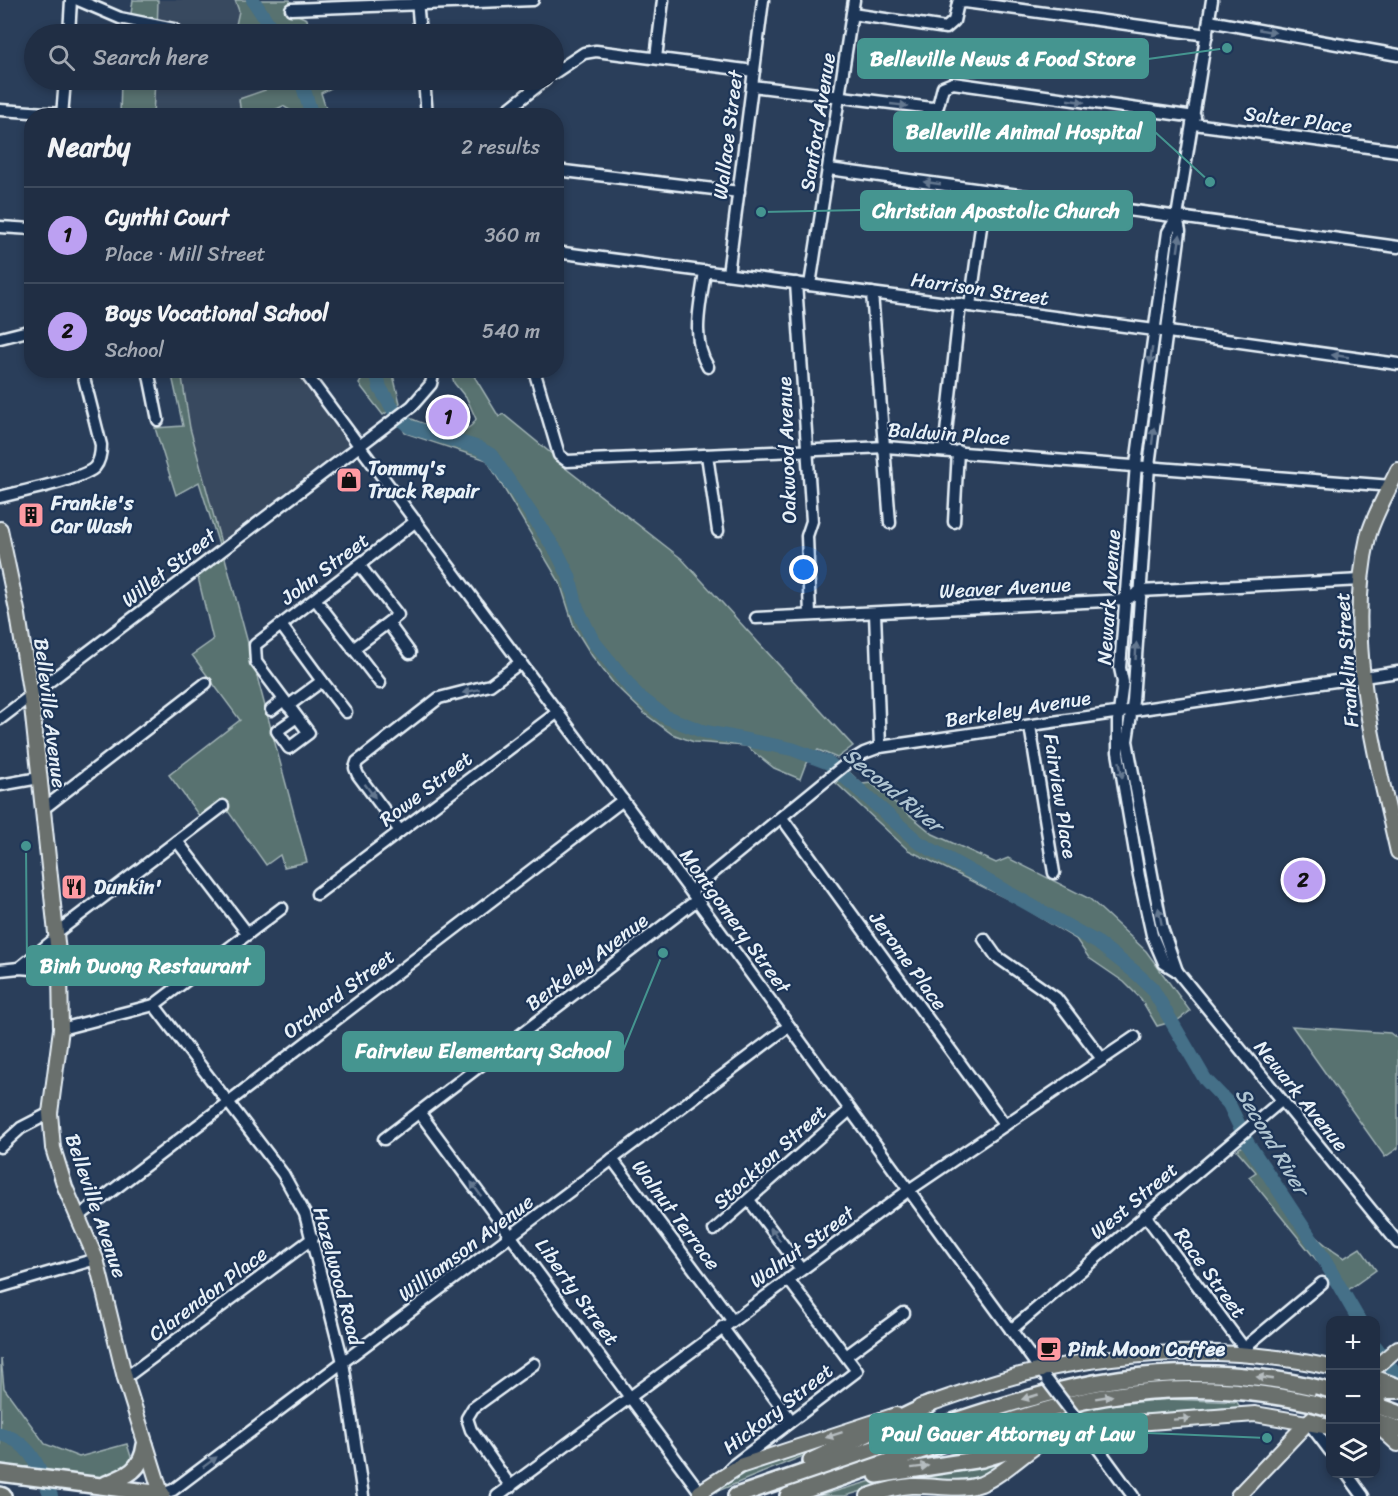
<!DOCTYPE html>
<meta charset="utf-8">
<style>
body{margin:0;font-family:Sriracha,sans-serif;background:#28364b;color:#f1f3f6}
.controls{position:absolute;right:18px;bottom:18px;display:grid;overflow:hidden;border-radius:12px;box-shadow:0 3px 9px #0003}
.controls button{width:54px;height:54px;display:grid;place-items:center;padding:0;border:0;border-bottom:2px solid #3d4a5d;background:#202e44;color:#f1f3f6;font:30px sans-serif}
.you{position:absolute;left:804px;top:570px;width:21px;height:21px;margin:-15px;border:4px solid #fff;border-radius:50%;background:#1a73e8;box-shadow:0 0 0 9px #1a73e833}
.badge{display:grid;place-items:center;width:39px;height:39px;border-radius:50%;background:#bca0f2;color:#111;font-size:20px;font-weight:700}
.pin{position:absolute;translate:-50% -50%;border:3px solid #fff;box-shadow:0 2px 6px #0006}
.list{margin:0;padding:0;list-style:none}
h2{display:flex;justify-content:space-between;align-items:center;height:78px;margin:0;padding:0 24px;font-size:26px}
h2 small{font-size:20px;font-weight:400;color:#a2a8b2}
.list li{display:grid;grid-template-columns:39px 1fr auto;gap:18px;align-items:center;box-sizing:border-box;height:96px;padding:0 24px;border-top:2px solid #3d4a5d}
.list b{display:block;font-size:22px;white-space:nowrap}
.list p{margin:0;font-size:20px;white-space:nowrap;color:#a2a8b2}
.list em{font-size:20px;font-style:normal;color:#a2a8b2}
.icon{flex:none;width:33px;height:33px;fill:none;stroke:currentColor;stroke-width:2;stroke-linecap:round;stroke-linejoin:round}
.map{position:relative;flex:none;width:1398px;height:1496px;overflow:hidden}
.search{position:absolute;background:#202e44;box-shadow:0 3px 9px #0003;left:24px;top:24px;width:540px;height:66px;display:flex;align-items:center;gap:15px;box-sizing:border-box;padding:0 21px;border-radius:33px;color:#a2a8b2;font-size:22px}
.panel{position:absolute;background:#202e44;box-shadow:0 3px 9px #0003;left:24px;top:108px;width:540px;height:270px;border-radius:24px}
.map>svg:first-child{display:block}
.built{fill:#39485e}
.green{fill:#58726f;stroke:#a0b2b4;stroke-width:1.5}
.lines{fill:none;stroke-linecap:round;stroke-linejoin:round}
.river{stroke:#446f88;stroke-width:14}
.minor-casing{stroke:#e8f1f8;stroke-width:15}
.major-casing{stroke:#e8f1f8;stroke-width:18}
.highway-casing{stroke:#e8f1f8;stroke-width:20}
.minor{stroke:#1d3557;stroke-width:10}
.major{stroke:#6b706d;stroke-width:14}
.highway{stroke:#6b706d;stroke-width:15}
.minor-bridge-casing{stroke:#e8f1f8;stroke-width:15;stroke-linecap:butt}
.highway-bridge-casing{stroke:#e8f1f8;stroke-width:20;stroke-linecap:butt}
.minor-bridge{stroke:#1d3557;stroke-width:10}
.highway-bridge{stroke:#6b706d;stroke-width:15}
.oneway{fill:#64778f}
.oneway2{fill:#b6bdc0}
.labels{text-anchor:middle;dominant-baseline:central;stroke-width:4.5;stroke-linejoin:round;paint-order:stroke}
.street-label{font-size:20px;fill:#e8f1f8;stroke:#1d3557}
.poi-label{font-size:20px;font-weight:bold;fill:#e8f1f8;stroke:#1d3557;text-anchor:start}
.water-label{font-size:21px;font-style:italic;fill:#afc4d1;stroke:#1d3557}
.leader{fill:none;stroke:#459590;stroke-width:2}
.callout-dot{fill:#459590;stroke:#1d3557;stroke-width:2}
.callout{fill:#459590;stroke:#459590;stroke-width:2}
.callout-label{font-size:21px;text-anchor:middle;font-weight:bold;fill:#fff}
</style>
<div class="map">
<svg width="1398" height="1496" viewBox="0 0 1398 1496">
<rect width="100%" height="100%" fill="#2a3e5a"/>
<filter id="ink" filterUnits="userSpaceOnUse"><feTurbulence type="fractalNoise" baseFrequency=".0167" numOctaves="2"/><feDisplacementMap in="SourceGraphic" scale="12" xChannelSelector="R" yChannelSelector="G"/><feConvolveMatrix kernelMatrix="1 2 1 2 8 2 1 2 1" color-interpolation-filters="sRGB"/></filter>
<g filter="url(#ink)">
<g class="built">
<path d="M 158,0 L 235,0 L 239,11 L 234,34 L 157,34 Z"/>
<path d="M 155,80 L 260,80 L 265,89 L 240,99 L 241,115 L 153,116 Z"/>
<path d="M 181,371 L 298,371 L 349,444 L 220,542 L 190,428 Z"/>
</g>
<g class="green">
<path d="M 133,0 L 158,0 L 157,34 L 128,34 Z"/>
<path d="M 235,0 L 290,0 L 295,14 L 307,19 L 310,34 L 234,34 L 239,11 Z"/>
<path d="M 121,80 L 155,80 L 153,115 L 120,115 Z"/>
<path d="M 260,80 L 337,80 L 339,84 L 321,93 L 328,115 L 298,115 L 283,106 L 264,115 L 241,115 L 239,99 L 265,90 Z"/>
<path d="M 171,371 L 181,371 L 190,428 L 307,862 L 284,867 L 280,855 L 266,865 L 221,801 L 200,817 L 169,775 L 240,720 L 192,655 L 213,640 L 196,569 L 219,545 L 199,482 L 176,495 L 155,428 L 183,426 Z"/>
<path d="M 362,371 L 392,371 L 400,403 L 383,415 L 359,384 L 363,377 Z"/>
<path d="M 455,371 L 471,371 L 499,417 L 503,414 L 553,455 L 555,460 L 682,559 L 853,746 L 837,758 L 818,750 L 806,763 L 800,779 L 774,768 L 746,746 L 694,742 L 672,734 L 645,714 L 614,684 L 592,656 L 574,627 L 560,583 L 487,460 L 405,433 L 401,425 L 409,418 C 426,424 464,444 476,419 L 467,399 L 454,383 L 452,375 Z"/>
<path d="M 849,772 L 862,784 L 871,783 L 933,834 L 996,863 L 1008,858 L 1090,899 L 1146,951 L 1190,1011 L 1178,1020 L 1157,1026 L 1141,999 L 1124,982 L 1089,958 L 1076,939 L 1018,904 L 908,850 L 836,783 Z"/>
<path d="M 1292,1026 L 1390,1033 L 1398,1039 L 1398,1148 L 1385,1157 Z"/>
<path d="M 1247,1142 C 1274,1182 1301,1233 1344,1258 L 1360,1248 L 1376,1270 L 1348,1290 L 1318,1262 L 1249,1177 L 1256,1172 L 1237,1150 Z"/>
<path d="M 1,1358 L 4,1388 L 45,1444 L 79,1457 L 127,1444 L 133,1463 L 104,1479 L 31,1467 L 0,1466 Z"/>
<path d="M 1167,1399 L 1237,1402 L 1240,1407 L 1086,1419 L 1079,1408 Z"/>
<path d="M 1060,1416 L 1027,1437 L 991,1453 L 938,1458 Z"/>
<path d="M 859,1433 L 713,1493 L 735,1474 Z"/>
<path d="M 1020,1451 L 979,1477 L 944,1481 L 900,1480 L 845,1496 L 819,1496 L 903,1472 Z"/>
</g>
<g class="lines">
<g class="river">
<path d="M 253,0 L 275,34"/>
<path d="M 301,80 L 312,116"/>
<path d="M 376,370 L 380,388 L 393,409"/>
<path d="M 404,422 L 410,427 L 479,448 L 491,455 L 557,552 L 569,576 L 577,608 L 593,641 L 637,695 L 666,717 L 702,731 L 792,749 L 829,763 L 918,842 L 1098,943 L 1135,972 L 1152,988 L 1205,1079 L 1229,1104 L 1247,1142 L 1319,1251 L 1359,1320"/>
<path d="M 1376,1347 L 1398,1378"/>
<path d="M 0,1434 C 31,1441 40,1470 51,1496"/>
</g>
<g class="minor-casing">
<g id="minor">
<path d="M 78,0 L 120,18 L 174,29"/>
<path d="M 417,0 L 420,34"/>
<path d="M 1212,0 L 1177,217 L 1168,232 L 1136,464 L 1120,668 L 1123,682 L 1118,721 L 1118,752 L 1139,876 L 1152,935 L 1164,963 L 1177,971 L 1398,1243"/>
<path d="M 291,9 L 533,0"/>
<path d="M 852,14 L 946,28 L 954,21 L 958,3 L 965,2 L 1207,35"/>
<path d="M 1209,21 L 1398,55"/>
<path d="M 69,34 L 71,0"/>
<path d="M 656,58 L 663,0"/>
<path d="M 554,73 L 584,53 L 596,51 L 754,71"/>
<path d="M 424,80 L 427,116"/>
<path d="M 752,86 L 932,108 L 938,106 L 943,87 L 953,83 L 1195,117"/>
<path d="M 0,110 L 62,114"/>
<path d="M 62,116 L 65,80"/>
<path d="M 500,116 L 545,80"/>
<path d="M 1194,124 L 1398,151"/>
<path d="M 829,169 L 1398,247"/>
<path d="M 556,170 L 739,192"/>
<path d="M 0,227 L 32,229"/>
<path d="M 556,252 L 1147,329 L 1398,364"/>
<path d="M 705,271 C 701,303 690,338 708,367"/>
<path d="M 728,274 L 763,0"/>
<path d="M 796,283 L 812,521 L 807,536 L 810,615"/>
<path d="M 810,285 L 854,0"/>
<path d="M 872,293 L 890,523"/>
<path d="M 970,306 L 986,191"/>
<path d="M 0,338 L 32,330"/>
<path d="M 148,370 L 158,420"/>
<path d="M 303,370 L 697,900 L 1044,1375"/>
<path d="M 534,370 L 559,455 L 567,461 L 886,447 L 1392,486"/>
<path d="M 944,451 L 960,304"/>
<path d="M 707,455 L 718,531"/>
<path d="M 0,497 C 18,492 85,479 95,467 C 100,461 101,453 101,445 L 82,370"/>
<path d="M 954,522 L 958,451"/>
<path d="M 315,599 L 380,683"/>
<path d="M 875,613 L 880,747"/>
<path d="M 756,618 L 1126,600 L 1140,591 L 1362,580"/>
<path d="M 388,623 L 410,653"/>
<path d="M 281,625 L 322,681 L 288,706"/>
<path d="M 353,649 L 398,615 L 360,566"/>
<path d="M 322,681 L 346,712"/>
<path d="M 271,710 L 284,700"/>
<path d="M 297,717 L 277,731 L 289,748 L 309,733 L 256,662 L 255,645 L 416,521"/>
<path d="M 0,719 L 412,406 L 431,384 L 434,370"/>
<path d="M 1030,726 L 1054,873"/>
<path d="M 0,785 L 39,778"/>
<path d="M 43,809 L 206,683"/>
<path d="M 782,818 L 1005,1125"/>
<path d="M 400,831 L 358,775 L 355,768 L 357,762 L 439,698 L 490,685 L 521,662"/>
<path d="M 177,841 L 248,934"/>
<path d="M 691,891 L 846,764 L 864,753 L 880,747 L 1398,672"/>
<path d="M 317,894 L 558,712"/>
<path d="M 56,933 L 223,806"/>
<path d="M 984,939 L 996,956 L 1056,998 L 1102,1059"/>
<path d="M 19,968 L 56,938"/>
<path d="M 0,970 L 19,968 L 60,971"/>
<path d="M 1177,971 L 1162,928 L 1127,741 L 1133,701 L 1149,466 L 1180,231 L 1177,217"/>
<path d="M 154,1005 L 283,1174 L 305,1214 L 343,1362 L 363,1496"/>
<path d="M 61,1029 L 154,1005 L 282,908"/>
<path d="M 419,1112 L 700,1492"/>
<path d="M 384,1139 L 697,900"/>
<path d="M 0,1147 L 21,1128 L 50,1113"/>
<path d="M 612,1159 L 732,1320"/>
<path d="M 749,1200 L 801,1269"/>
<path d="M 1145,1215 L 1241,1344 L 1244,1353"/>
<path d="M 78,1217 L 623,800"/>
<path d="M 714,1230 L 850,1110"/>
<path d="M 0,1287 L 96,1259"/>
<path d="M 722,1327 L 791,1420"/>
<path d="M 1011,1330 L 1281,1101"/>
<path d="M 1244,1353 L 1250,1343 L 1322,1283"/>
<path d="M 846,1356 L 904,1313"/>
<path d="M 125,1378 L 313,1238"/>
<path d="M 1073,1414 L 1133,1496"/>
<path d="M 1308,1422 L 1330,1451"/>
<path d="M 731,1467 L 857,1371 L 788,1279"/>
<path d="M 1347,1474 L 1363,1496"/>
<path d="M 511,1487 L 471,1430 L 467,1418 L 473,1408 L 534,1364"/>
<path d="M 162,1494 L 173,1490 L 789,1026"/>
<path d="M 497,1496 L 909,1190 L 1135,1037"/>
</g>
</g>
<g class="major-casing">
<g id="major">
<path d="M 1398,470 C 1389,489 1373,517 1368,537 C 1344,641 1375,751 1398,852"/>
<path d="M 0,529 L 18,615 L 31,697 L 60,971 L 61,1029 L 50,1113 L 53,1148 L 65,1187 L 96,1259 L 125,1378 L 162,1496"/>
<path d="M 1376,1367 L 1398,1348"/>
<path d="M 1376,1378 L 1398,1386"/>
<path d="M 1376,1396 L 1387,1391 L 1398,1391"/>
<path d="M 920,1407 C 954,1396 989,1382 1024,1374 C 1125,1350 1229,1345 1330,1367"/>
<path d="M 1376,1424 L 1398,1444"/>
<path d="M 703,1496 L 700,1492 L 740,1466 L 896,1415"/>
<path d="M 868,1496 C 882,1491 897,1487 912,1486 C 935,1485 959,1492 981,1484 C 1010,1472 1042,1433 1071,1428 L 1255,1414 L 1330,1427"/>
<path d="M 1238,1496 L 1308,1422 L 1330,1403"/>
</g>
</g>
<g class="highway-casing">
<g id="highway">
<path d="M 1376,1405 L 1398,1413"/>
<path d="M 1376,1421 L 1398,1429"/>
<path d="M 811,1461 L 930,1404"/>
<path d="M 0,1473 L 162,1494"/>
<path d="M 877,1475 L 982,1459 L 1049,1439"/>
<path d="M 106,1484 C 127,1476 142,1470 145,1445"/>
<path d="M 0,1495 L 3,1496"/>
<path d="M 736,1496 C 796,1475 856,1455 917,1434 C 1062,1384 1176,1351 1330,1391"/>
<path d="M 788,1496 C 846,1476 905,1456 964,1436 C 1010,1421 1056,1405 1104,1397 C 1173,1385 1244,1388 1312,1403"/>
</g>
</g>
<use href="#minor" class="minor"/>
<use href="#major" class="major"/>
<use href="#highway" class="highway"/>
<g class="minor-bridge-casing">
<path id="minor-bridge" d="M 1047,1380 L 1073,1414"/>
</g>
<g class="highway-bridge-casing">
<path id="highway-bridge" d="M 1312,1403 L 1330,1408"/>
</g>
<use href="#minor-bridge" class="minor-bridge"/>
<use href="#highway-bridge" class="highway-bridge"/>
</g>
<defs><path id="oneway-solid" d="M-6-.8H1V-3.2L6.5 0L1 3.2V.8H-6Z" transform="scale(1.5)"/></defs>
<g class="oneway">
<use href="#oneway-solid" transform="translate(1267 31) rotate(10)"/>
<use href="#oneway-solid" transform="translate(1076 101) rotate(8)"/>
<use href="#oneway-solid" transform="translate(899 105) rotate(6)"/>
<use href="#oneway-solid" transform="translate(932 183) rotate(-172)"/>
<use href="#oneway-solid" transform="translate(1179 243) rotate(-82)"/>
<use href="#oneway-solid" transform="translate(1151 356) rotate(98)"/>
<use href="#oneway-solid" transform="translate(1340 356) rotate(-172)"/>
<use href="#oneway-solid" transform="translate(1153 436) rotate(-83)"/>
<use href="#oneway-solid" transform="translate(1136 651) rotate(-87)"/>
<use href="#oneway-solid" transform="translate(471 691) rotate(167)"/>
<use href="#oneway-solid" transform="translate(1121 770) rotate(80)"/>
<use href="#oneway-solid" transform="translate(370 791) rotate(53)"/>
<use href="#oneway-solid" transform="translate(1160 916) rotate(-101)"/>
<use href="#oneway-solid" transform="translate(476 1189) rotate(-126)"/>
<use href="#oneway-solid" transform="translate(775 1234) rotate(-127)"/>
<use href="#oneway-solid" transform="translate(210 1462) rotate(-37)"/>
</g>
<g class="oneway2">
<use href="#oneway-solid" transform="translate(1265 1378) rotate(-172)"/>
<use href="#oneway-solid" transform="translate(1030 1397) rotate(164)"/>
<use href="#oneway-solid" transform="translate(1104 1397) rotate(-9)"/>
<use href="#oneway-solid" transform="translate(1182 1419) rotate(-4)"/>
<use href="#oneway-solid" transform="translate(834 1435) rotate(162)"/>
<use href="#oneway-solid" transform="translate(920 1467) rotate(-7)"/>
</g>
</g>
<defs>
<g id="shop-square" transform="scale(1.35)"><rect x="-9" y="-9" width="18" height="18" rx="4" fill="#ff9aa2" stroke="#1d3557"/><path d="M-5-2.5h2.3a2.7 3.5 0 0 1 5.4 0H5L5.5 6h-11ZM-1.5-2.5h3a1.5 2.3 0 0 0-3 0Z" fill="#111"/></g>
<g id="building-square" transform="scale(1.35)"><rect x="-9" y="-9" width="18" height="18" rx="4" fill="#ff9aa2" stroke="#1d3557"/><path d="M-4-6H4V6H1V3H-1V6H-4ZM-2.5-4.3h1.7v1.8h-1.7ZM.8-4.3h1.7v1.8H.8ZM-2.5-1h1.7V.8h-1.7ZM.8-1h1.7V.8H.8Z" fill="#111"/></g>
<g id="restaurant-square" transform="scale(1.35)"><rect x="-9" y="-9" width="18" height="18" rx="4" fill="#ff9aa2" stroke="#1d3557"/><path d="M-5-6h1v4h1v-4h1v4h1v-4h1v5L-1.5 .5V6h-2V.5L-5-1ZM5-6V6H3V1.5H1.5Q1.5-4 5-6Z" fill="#111"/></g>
<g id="cafe-square" transform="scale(1.35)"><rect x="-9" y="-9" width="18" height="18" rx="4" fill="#ff9aa2" stroke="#1d3557"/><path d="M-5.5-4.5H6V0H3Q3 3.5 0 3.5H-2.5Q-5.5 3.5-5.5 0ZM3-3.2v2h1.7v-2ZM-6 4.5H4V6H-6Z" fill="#111"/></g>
</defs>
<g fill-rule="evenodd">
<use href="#shop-square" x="349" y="480"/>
<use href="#building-square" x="31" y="515"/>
<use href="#restaurant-square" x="74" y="887"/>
<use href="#cafe-square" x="1049" y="1349"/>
</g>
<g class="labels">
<g class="street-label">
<text transform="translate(1298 120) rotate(7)">Salter Place</text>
<text transform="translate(818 122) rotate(-81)">Sanford Avenue</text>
<text transform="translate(728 135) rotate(-83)">Wallace Street</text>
<text transform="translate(980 289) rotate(8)">Harrison Street</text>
<text transform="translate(949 434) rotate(4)">Baldwin Place</text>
<text transform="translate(787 450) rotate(-92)">Oakwood Avenue</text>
<text transform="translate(169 568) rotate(-38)">Willet Street</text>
<text transform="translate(325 569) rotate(-37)">John Street</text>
<text transform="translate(1005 588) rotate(-3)">Weaver Avenue</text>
<text transform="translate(1109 597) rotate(-86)">Newark Avenue</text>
<text transform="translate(1347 660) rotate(-94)">Franklin Street</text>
<text transform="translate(1018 709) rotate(-9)">Berkeley Avenue</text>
<text transform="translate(50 713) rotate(83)">Belleville Avenue</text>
<text transform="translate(426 789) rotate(-37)">Rowe Street</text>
<text transform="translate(1060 796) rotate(81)">Fairview Place</text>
<text transform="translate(735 921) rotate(54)">Montgomery Street</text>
<text transform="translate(908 961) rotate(54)">Jerome Place</text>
<text transform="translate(587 962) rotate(-37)">Berkeley Avenue</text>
<text transform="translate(339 994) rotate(-37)">Orchard Street</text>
<text transform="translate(1301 1096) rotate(51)">Newark Avenue</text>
<text transform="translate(770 1157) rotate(-42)">Stockton Street</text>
<text transform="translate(1134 1201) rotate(-40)">West Street</text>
<text transform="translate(96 1206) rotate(71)">Belleville Avenue</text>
<text transform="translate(676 1215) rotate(53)">Walnut Terrace</text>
<text transform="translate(802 1247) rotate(-36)">Walnut Street</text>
<text transform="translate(466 1248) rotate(-37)">Williamson Avenue</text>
<text transform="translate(1210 1273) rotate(54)">Race Street</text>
<text transform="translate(338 1276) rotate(75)">Hazelwood Road</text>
<text transform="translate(577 1292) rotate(54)">Liberty Street</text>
<text transform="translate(208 1294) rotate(-37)">Clarendon Place</text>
<text transform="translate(778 1409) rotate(-38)">Hickory Street</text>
</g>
<g class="poi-label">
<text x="368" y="468">Tommy's<tspan x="368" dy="23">Truck Repair</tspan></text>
<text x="51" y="503">Frankie's<tspan x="51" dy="23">Car Wash</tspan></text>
<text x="94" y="887">Dunkin'</text>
<text x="1068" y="1349">Pink Moon Coffee</text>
</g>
<g class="water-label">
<text transform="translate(893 790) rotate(39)">Second River</text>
<text transform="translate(1272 1141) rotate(59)">Second River</text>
</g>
</g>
<path class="leader" d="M1227 48L1148 59M1210 182L1155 132M761 212L861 210M26 846L27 966M663 953L623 1051M1267 1438L1147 1433"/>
<g class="callout-dot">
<circle cx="1227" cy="48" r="6"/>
<circle cx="1210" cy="182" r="6"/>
<circle cx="761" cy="212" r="6"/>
<circle cx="26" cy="846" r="6"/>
<circle cx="663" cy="953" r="6"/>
<circle cx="1267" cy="1438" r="6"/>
</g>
<g class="callout">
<rect x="858" y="39" width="290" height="39" rx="6"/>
<rect x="894" y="112" width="261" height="39" rx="6"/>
<rect x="861" y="191" width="271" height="39" rx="6"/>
<rect x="27" y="946" width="237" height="39" rx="6"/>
<rect x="343" y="1032" width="280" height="39" rx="6"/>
<rect x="870" y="1414" width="277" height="39" rx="6"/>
</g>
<g class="callout-label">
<text x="1003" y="66">Belleville News &amp; Food Store</text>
<text x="1024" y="139">Belleville Animal Hospital</text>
<text x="996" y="218">Christian Apostolic Church</text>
<text x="145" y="973">Binh Duong Restaurant</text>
<text x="483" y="1058">Fairview Elementary School</text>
<text x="1008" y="1441">Paul Gauer Attorney at Law</text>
</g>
</svg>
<div class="controls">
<button>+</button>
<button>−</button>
<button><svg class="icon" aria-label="layers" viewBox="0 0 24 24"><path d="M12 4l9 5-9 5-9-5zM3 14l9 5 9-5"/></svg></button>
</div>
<div class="you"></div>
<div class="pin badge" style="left:448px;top:417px">1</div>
<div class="pin badge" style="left:1303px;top:880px">2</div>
<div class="search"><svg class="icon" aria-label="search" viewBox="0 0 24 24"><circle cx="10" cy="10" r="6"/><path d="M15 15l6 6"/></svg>Search here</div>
<section class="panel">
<h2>Nearby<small>2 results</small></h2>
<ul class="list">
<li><span class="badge">1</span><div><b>Cynthi Court</b><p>Place · Mill Street</p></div><em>360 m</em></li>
<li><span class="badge">2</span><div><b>Boys Vocational School</b><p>School</p></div><em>540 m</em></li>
</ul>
</section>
</div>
